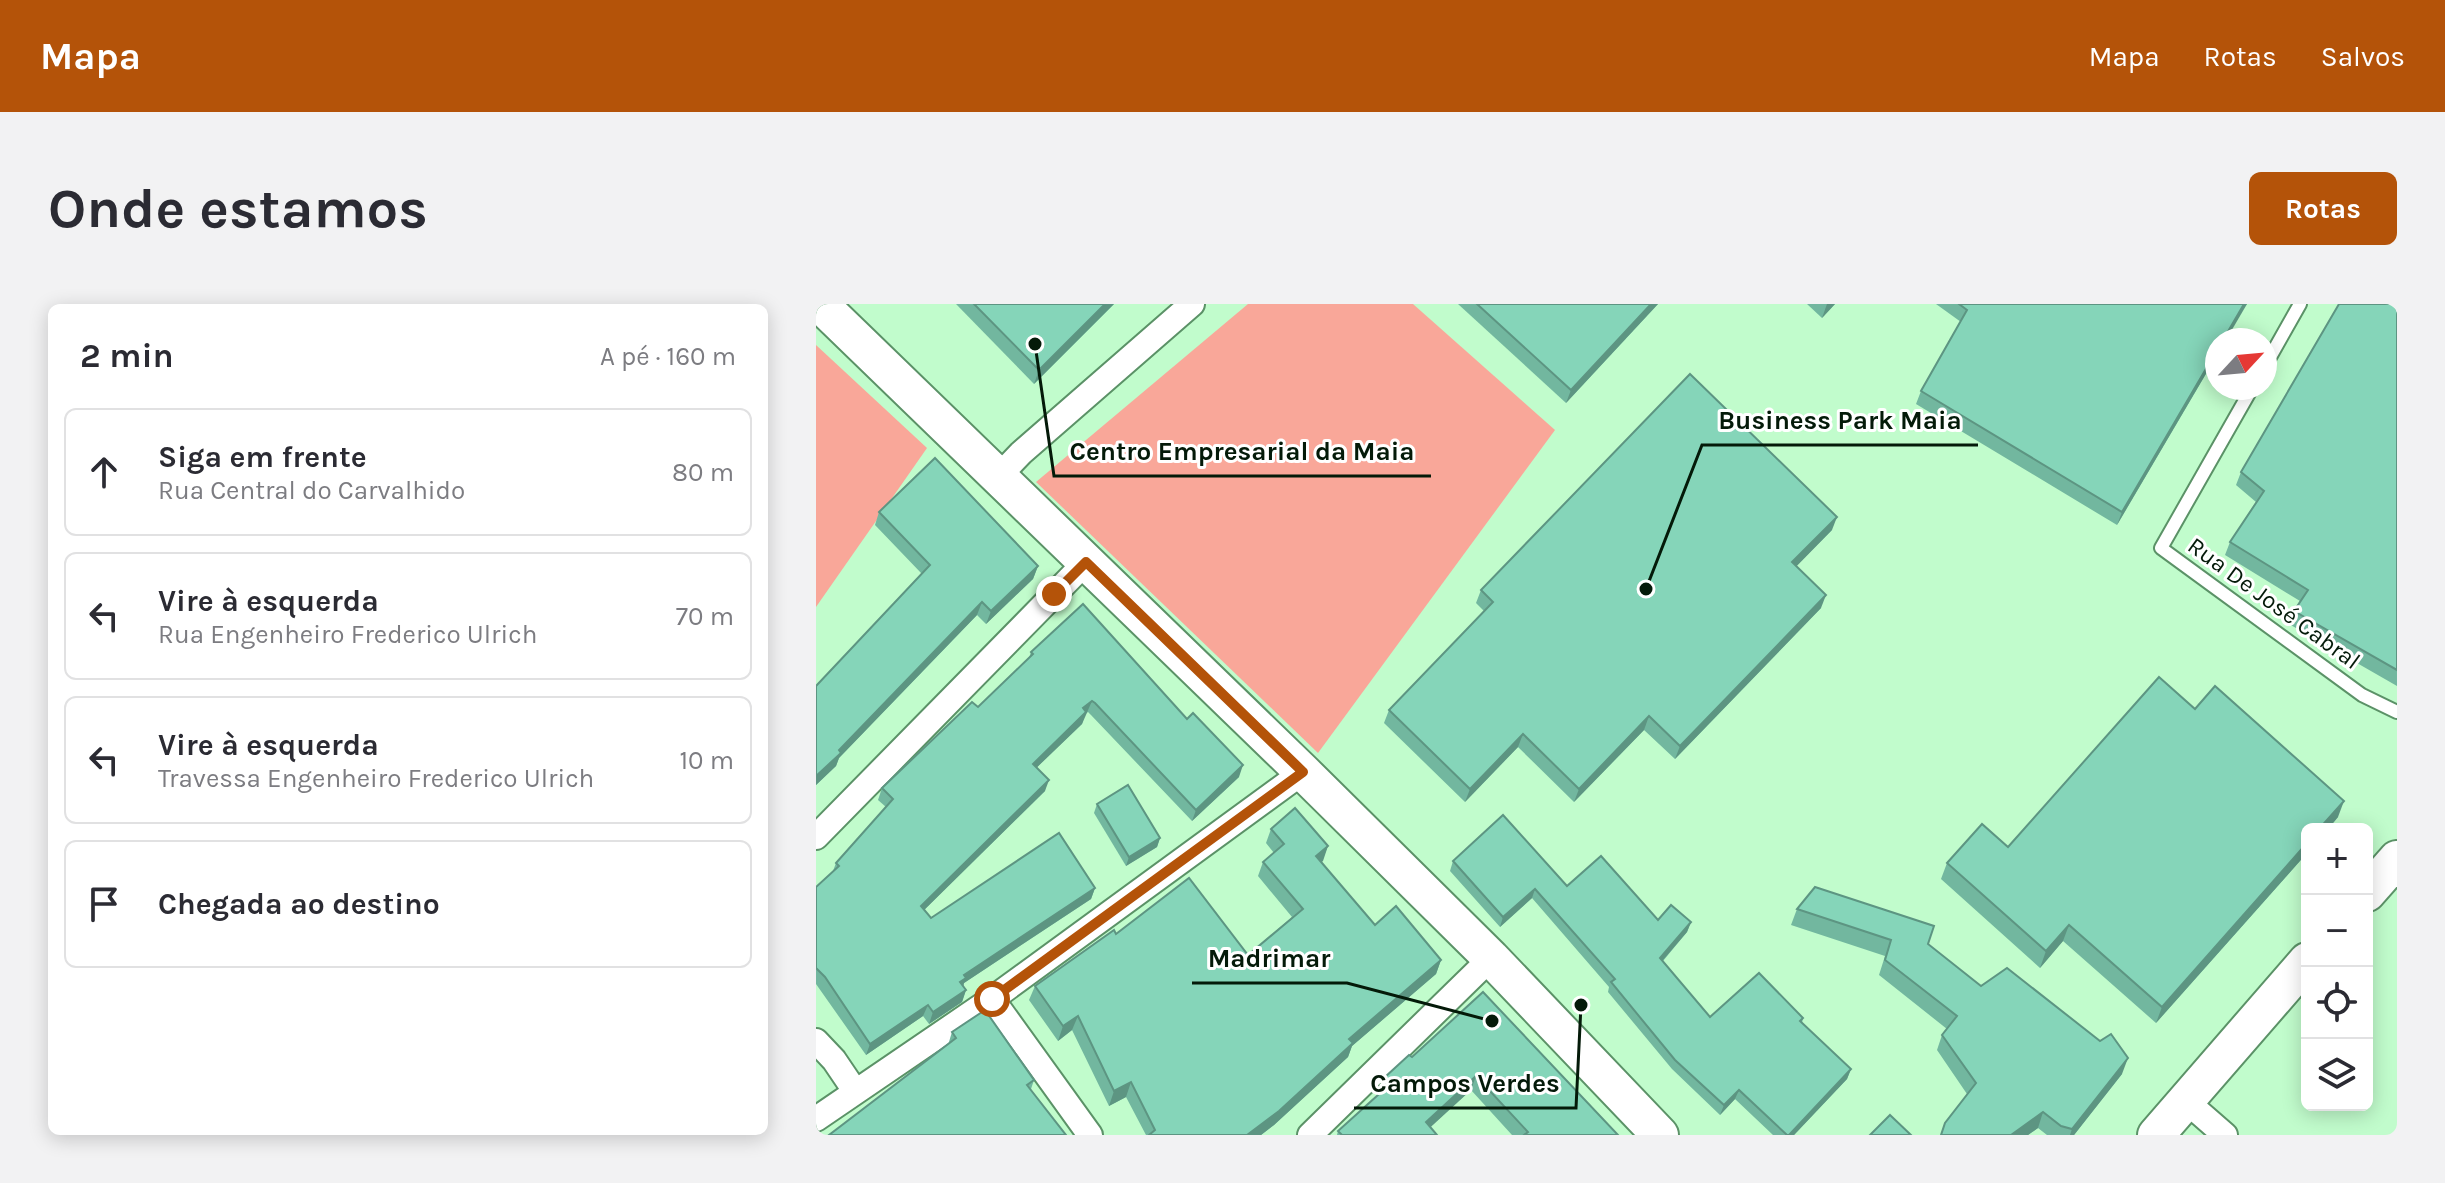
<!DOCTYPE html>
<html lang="pt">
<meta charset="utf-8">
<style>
body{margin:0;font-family:Karla,sans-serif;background:#f2f2f3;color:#2b2b33}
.controls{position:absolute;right:24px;bottom:24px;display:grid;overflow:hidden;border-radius:12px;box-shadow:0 4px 20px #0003}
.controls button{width:72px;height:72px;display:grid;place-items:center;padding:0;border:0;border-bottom:2px solid #e1e1e2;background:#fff;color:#2b2b33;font:40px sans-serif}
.compass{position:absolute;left:1389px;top:24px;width:72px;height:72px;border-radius:50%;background:#fff;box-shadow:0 4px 20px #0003;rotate:64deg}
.stop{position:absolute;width:24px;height:24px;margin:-18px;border:6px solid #b45309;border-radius:50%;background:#fff}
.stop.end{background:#b45309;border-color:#fff;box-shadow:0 2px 8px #0008}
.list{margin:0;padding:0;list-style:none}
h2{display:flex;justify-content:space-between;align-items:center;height:104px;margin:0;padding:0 32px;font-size:34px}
h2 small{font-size:26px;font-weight:400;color:#7c7c81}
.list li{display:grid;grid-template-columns:52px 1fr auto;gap:24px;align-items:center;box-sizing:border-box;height:128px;margin:0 16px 16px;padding:0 16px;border:2px solid #e1e1e2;border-radius:12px}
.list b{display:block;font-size:30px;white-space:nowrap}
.list p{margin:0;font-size:26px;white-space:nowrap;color:#7c7c81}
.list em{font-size:26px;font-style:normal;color:#7c7c81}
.icon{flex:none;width:44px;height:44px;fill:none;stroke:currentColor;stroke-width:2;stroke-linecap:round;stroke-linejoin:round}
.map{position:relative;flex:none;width:1581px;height:831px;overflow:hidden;border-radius:12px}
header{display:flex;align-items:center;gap:48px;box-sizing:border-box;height:112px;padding:0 40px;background:#b45309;color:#fff}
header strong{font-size:38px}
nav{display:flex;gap:44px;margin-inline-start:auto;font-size:28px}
.intro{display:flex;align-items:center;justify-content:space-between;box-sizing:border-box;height:192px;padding:0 48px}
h1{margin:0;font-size:56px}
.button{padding:20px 36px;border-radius:12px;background:#b45309;color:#fff;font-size:28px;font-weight:700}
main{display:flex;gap:48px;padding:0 48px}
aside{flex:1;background:#fff;border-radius:12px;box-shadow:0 4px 20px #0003}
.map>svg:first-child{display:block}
.green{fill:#f9a799}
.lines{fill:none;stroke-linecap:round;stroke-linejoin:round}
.lane-casing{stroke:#5b9267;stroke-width:16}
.street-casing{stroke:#5b9267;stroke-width:28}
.secondary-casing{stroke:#5b9267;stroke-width:40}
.lane{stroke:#fff;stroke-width:12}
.street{stroke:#fff;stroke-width:24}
.secondary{stroke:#fff;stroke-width:36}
.wall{fill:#72b79f}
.shaded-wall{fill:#5d9582}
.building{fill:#85d5b9;stroke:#5d9582;stroke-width:2}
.route{stroke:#b45309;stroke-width:10}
.labels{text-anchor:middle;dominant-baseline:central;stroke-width:6;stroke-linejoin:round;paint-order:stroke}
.street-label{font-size:24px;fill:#041a09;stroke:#fff}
.leader{fill:none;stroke:#041a09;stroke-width:3}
.callout-dot{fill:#041a09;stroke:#fff;stroke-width:3}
.callout-label{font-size:26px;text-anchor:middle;font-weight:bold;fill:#041a09;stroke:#fff;stroke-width:6;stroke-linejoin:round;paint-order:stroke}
</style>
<header>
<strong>Mapa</strong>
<nav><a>Mapa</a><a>Rotas</a><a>Salvos</a></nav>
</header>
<div class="intro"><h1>Onde estamos</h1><a class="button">Rotas</a></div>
<main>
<aside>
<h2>2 min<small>A pé · 160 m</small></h2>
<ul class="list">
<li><svg class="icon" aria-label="ahead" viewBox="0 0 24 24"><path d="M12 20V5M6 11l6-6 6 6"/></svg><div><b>Siga em frente</b><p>Rua Central do Carvalhido</p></div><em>80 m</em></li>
<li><svg class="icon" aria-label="left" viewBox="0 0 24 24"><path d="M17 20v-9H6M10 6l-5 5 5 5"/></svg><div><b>Vire à esquerda</b><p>Rua Engenheiro Frederico Ulrich</p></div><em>70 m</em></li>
<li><svg class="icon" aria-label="left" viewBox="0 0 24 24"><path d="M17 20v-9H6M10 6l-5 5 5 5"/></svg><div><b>Vire à esquerda</b><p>Travessa Engenheiro Frederico Ulrich</p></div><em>10 m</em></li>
<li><svg class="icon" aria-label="arrive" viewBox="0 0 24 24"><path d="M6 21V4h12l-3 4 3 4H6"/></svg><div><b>Chegada ao destino</b></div></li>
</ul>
</aside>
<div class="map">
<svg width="1581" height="831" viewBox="0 0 1581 831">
<rect width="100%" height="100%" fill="#c1fccc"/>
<g class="green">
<path d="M 432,0 L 597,0 L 739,126 L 502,449 L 220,178 Z"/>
<path d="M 0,41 L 111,144 L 0,303 Z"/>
</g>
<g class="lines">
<g class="lane-casing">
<g id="lane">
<path d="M 1449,62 L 1484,0"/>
<path d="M 1436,84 L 1345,244 L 1546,391 L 1581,408"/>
</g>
</g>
<g class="street-casing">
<g id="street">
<path d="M 183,172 L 205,149 L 376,0"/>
<path d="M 0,533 L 270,258"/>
<path d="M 176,695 L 274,831"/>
<path d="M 0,737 L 18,756 L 39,787"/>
<path d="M 1370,797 L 1409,831"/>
<path d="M 0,815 L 176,695 L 487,468"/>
<path d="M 494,831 L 675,654"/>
</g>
</g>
<g class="secondary-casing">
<g id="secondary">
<path d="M 4,0 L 487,468 L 675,654 L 844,831"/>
<path d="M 1551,589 L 1581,555"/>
<path d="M 1340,831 L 1491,657"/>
</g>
</g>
<use href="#lane" class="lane"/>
<use href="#street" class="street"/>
<use href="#secondary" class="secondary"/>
</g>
<g class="wall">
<path d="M 140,0 L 298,0 L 218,80 Z"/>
<path d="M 642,0 L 842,0 L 750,99 Z"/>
<path d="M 991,0 L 1019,0 L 1006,14 Z"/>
<path d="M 1120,0 L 1431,0 L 1401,36 L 1401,51 L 1301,221 L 1100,100 L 1105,87 L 1145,18 Z"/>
<path d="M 1581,0 L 1581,382 L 1473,320 L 1478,307 L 1484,297 L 1409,251 L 1414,238 L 1440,198 L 1420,181 L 1425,168 Z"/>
<path d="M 63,208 L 222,262 L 217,275 L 170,320 L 161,311 L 23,454 L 20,462 L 0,481 L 0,382 L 106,270 L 59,221 Z"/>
<path d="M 1016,226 L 980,262 L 1005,304 L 859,455 L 828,426 L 758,498 L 702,443 L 649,498 L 568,419 L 573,406 L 669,308 L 660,299 L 665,286 Z"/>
<path d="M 215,348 L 423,473 L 376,517 L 275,411 L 272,408 L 269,410 L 266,420 L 221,463 L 229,487 L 108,606 L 115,614 L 279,584 L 275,595 L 148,679 L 147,683 L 150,686 L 146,698 L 113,720 L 107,712 L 50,751 L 0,680 L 0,583 L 17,567 L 20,559 L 70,503 L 62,496 L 66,484 L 162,403 L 213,354 Z"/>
<path d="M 1379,405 L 1522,513 L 1512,525 L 1491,525 L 1491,549 L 1340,719 L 1247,637 L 1224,664 L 1125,575 L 1131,559 L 1192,543 Z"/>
<path d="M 281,500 L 344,534 L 341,543 L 310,562 L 278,509 Z"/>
<path d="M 455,525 L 512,542 L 505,558 L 559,621 L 625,656 L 620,670 L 536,742 L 532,753 L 458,821 L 445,831 L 330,831 L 310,793 L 293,802 L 256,726 L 242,737 L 213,696 L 219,682 L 300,630 L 432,651 L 476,613 L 442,572 L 447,558 L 458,549 L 450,539 Z"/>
<path d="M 637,557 L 751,582 L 842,616 L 875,618 L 871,628 L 847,657 L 894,713 L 987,714 L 986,719 L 1035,765 L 1031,775 L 978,831 L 957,831 L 919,795 L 904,811 L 856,765 L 792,688 L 793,683 L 716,594 L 684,623 L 634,567 Z"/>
<path d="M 981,605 L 1112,640 L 1165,682 L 1306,770 L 1258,831 L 1231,831 L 1222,824 L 1212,831 L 1125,831 L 1151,790 L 1121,746 L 1126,731 L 1131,725 L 1063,671 L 1069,652 L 975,621 Z"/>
<path d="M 667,688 L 802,831 L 696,831 L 655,786 L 614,823 L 621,831 L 521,831 L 522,827 L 563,790 L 568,774 L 596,753 Z"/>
<path d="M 136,728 L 218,776 L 215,785 L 132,741 Z"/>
</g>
<g class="shaded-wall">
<path d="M 289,0 L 298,0 L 218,80 L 223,66 Z"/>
<path d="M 835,0 L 842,0 L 750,99 L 755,86 Z"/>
<path d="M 1011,0 L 1019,0 L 1006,14 Z"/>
<path d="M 1428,0 L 1431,0 L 1410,36 L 1407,36 Z"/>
<path d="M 1401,46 L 1401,51 L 1301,221 L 1306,208 Z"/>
<path d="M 1021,213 L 1016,226 L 972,271 L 976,258 Z"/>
<path d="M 222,262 L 217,275 L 170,320 L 175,307 Z"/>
<path d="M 1010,291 L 1005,304 L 859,455 L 864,442 Z"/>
<path d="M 166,298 L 161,311 L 23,454 L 20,462 L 0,481 L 0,472 L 23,446 Z"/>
<path d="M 276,397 L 266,420 L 213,471 L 217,460 L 267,404 Z"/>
<path d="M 833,412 L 828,426 L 758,498 L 763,485 Z"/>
<path d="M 707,430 L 702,443 L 649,498 L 654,485 Z"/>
<path d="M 427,461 L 423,473 L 376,517 L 380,506 Z"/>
<path d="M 233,476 L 229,487 L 101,613 L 105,602 Z"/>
<path d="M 1528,497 L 1522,513 L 1512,525 L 1503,525 Z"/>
<path d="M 344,534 L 341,543 L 310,562 L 313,553 Z"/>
<path d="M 1491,539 L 1491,549 L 1340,719 L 1346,703 Z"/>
<path d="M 512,542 L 507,557 L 495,567 L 500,552 Z"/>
<path d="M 279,584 L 275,595 L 148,679 L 146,686 L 140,690 L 148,671 Z"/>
<path d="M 719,585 L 716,594 L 684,623 L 687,613 Z"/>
<path d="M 875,618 L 871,628 L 841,663 L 844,654 Z"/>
<path d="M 1253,621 L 1247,637 L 1224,664 L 1230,647 Z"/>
<path d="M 625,656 L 620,670 L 536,742 L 532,753 L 458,821 L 445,831 L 431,831 L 533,735 Z"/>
<path d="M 150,686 L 146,698 L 113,720 L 117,708 Z"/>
<path d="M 112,701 L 107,712 L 50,751 L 54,740 Z"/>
<path d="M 262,712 L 256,726 L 242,737 L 247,722 Z"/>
<path d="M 1312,754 L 1306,770 L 1258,831 L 1254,831 L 1256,825 Z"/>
<path d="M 1035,765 L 1031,775 L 978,831 L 973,831 Z"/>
<path d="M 660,772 L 655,786 L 606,831 L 610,818 Z"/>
<path d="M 315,778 L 310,793 L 293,802 L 298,787 Z"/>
<path d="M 923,786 L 919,795 L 904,811 L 908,801 Z"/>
<path d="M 1227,808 L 1222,824 L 1212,831 L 1195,831 Z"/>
</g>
<g class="building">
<path d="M 158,0 L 289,0 L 223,66 Z"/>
<path d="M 661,0 L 835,0 L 755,86 Z"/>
<path d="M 1143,0 L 1428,0 L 1407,36 L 1401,36 L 1401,46 L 1306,208 L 1105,87 L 1151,6 Z"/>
<path d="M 1523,0 L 1581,0 L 1581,366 L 1478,307 L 1492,286 L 1414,238 L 1448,187 L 1425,168 Z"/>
<path d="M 874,70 L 1021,213 L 976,258 L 1010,291 L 864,442 L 833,412 L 763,485 L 707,430 L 654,485 L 573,406 L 677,298 L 665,286 Z"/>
<path d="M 119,154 L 222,262 L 175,307 L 166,298 L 23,446 L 25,449 L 0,472 L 0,382 L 114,261 L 63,208 Z"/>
<path d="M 267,300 L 371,415 L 377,409 L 427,461 L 380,506 L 279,399 L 276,397 L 267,404 L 270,408 L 217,460 L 233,476 L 105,602 L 115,614 L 243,529 L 279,584 L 148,671 L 150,674 L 144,678 L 150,686 L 117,708 L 112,701 L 54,740 L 9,673 L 0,664 L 0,583 L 23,562 L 20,559 L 77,495 L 66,484 L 156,398 L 162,403 L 217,350 L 215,348 Z"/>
<path d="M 1343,373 L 1379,405 L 1399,382 L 1528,497 L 1503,525 L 1491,525 L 1491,539 L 1346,703 L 1253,621 L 1230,647 L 1131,559 L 1166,520 L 1192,543 Z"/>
<path d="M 312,481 L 344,534 L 313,553 L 281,500 Z"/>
<path d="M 479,504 L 512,542 L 500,552 L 559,621 L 580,602 L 625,656 L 533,735 L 537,739 L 463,807 L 431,831 L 333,831 L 339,826 L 315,778 L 298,787 L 262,712 L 247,722 L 219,682 L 298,626 L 300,630 L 373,574 L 432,651 L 487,605 L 447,558 L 468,540 L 455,525 Z"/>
<path d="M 687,511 L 751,582 L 785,552 L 842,616 L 855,601 L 875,618 L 844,654 L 894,713 L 943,669 L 987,714 L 984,717 L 1035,765 L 973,831 L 971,831 L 923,786 L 908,801 L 859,756 L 795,678 L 799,675 L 719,585 L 687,613 L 637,557 Z"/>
<path d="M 999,583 L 1118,622 L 1112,640 L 1165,682 L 1191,664 L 1284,737 L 1295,730 L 1312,754 L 1256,825 L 1245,822 L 1227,808 L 1195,831 L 1125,831 L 1129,819 L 1160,779 L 1126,731 L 1141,712 L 1069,656 L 1075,636 L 981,605 Z"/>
<path d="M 667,688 L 802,831 L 708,831 L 712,828 L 660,772 L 610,818 L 621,831 L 526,831 L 522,827 L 573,781 L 568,774 L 593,751 L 596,753 Z"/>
<path d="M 169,706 L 218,776 L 211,781 L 250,831 L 13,831 L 140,734 L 136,728 Z"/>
<path d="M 1074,811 L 1095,831 L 1054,831 Z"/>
</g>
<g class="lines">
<path class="route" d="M 176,695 L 487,468 L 270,258 L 238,290"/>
</g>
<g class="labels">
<g class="street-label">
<text transform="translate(1458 299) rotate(36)">Rua De José Cabral</text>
</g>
</g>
<path class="leader" d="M830 285L886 141H1162M219 40L238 172H615M676 717L531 679H376M765 701L760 804H538"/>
<g class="callout-dot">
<circle cx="830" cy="285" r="8"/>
<circle cx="219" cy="40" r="8"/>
<circle cx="676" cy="717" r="8"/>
<circle cx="765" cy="701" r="8"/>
</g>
<g class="callout-label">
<text x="1024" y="125">Business Park Maia</text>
<text x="426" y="156">Centro Empresarial da Maia</text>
<text x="453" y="663">Madrimar</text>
<text x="649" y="788">Campos Verdes</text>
</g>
</svg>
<div class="controls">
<button>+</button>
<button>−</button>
<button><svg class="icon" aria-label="locate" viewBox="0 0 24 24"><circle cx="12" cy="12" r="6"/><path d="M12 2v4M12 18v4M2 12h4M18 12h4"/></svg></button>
<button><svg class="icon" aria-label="layers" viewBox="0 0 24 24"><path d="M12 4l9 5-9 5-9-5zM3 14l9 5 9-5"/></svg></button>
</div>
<svg class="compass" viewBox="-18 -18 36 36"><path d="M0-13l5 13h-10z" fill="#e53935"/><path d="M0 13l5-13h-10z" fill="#7c7c81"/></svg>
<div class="stop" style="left:176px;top:695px"></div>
<div class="stop end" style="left:238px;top:290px"></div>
</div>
</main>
